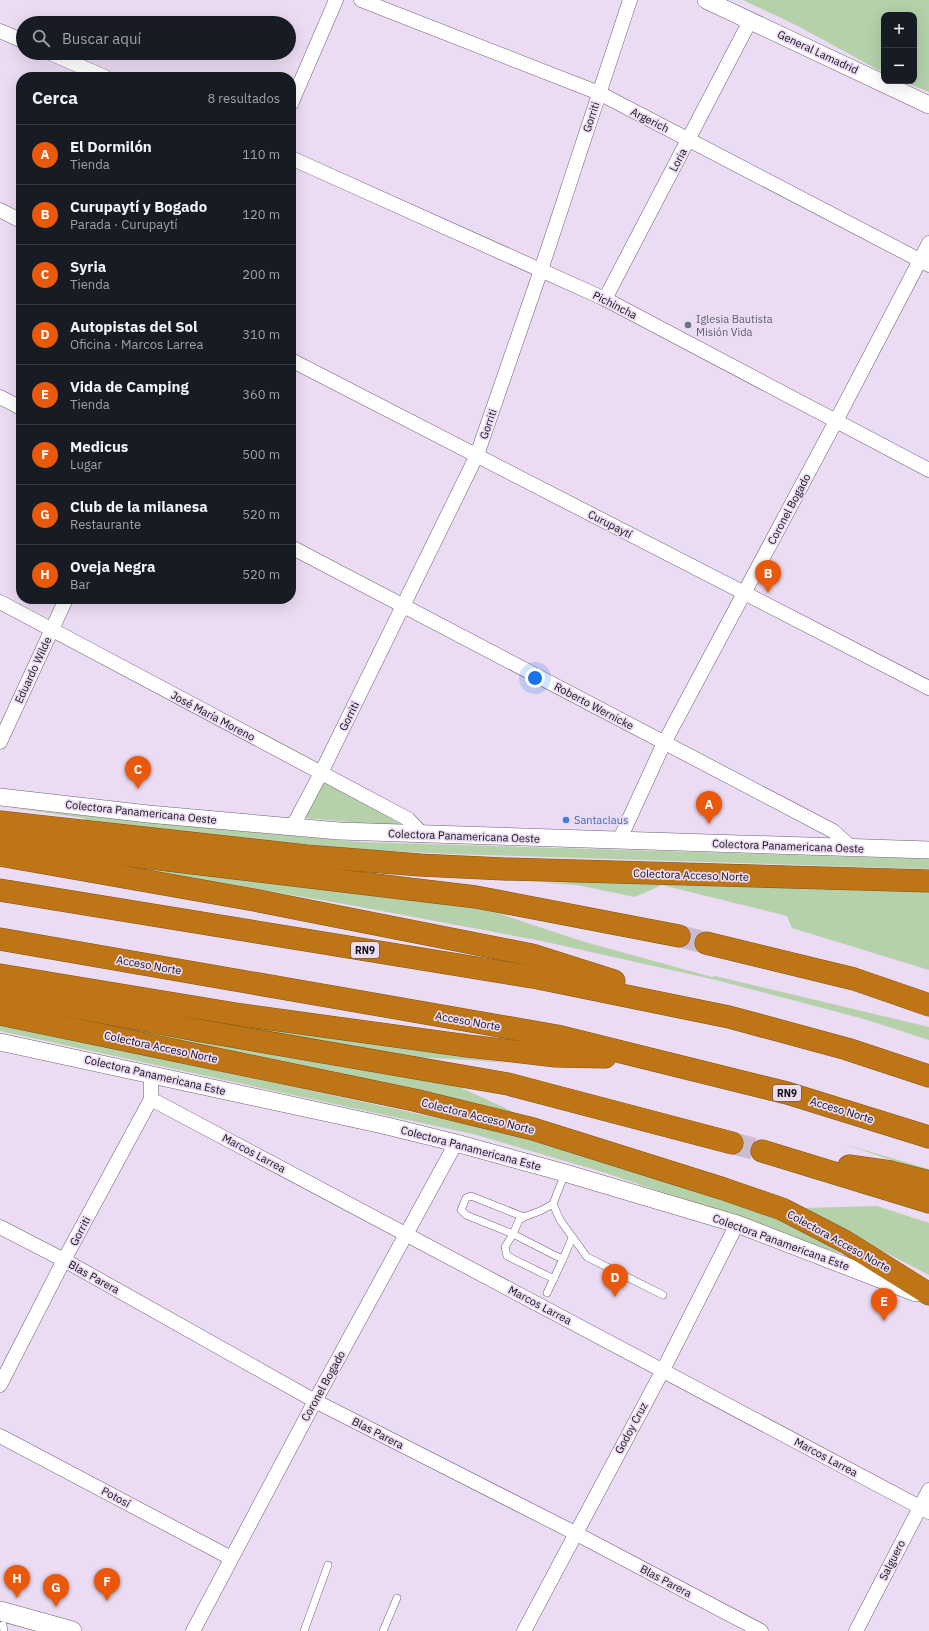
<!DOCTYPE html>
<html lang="es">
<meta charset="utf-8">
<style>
body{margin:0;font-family:"IBM Plex Sans",sans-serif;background:#20242c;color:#f1f3f6}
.controls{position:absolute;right:12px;top:12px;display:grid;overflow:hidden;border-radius:8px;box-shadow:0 4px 16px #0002}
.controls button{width:36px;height:36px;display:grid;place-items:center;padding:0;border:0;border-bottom:1px solid #363941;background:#171b24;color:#f1f3f6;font:20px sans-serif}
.you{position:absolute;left:535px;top:678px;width:14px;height:14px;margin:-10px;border:3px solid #fff;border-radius:50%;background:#1a73e8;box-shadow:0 0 0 6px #1a73e833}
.badge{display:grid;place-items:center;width:26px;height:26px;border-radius:50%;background:#ea580c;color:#fff;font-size:13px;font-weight:700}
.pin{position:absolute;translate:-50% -33px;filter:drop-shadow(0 1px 2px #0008)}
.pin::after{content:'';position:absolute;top:21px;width:14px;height:12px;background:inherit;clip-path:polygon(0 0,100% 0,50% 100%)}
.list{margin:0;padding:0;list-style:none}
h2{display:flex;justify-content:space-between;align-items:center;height:52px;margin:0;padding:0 16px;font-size:17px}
h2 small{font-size:13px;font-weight:400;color:#9ea1a6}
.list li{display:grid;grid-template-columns:26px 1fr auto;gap:12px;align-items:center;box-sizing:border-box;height:60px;padding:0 16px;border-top:1px solid #363941}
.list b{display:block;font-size:15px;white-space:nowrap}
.list p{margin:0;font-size:13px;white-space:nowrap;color:#9ea1a6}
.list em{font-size:13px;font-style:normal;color:#9ea1a6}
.icon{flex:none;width:22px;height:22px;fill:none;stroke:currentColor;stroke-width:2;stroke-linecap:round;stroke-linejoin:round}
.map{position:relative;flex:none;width:929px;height:1631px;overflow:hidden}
.search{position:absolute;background:#171b24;box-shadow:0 4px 16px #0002;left:16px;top:16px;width:280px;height:44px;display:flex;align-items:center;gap:10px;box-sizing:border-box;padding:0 14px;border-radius:22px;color:#9ea1a6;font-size:15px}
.panel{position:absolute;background:#171b24;box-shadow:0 4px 16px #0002;left:16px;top:72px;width:280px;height:532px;border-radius:16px}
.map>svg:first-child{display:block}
.green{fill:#b4d1aa}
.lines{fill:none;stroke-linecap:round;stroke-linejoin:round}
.motorway-tunnel{stroke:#cbbcd2;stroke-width:22;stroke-dasharray:22 11;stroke-linecap:butt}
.service-casing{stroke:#6e6075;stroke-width:8}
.minor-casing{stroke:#6e6075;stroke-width:15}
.tertiary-casing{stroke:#6e6075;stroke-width:18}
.secondary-casing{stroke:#6e6075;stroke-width:20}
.motorway-casing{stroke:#825116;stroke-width:23}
.service{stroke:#fff;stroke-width:7}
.minor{stroke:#fff;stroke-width:14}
.tertiary{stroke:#fff;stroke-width:17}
.secondary{stroke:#fff;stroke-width:19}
.motorway{stroke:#be7516;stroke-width:22}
.worship-dot{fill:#6b7280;stroke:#ebdbf3;stroke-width:1.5}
.shop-dot{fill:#3f7fe0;stroke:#ebdbf3;stroke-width:1.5}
.labels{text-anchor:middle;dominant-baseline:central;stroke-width:3.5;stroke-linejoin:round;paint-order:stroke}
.shield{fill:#ebdbf3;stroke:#544c59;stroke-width:1}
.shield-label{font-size:10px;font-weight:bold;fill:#140f17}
.street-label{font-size:11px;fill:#140f17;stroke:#ebdbf3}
.worship-label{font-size:11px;fill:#5b616d;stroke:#ebdbf3;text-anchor:start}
.shop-label{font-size:11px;fill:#366cbe;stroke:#ebdbf3;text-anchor:start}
</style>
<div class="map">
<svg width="929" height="1631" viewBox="0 0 929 1631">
<rect width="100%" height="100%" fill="#ebdbf3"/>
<g class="green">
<path d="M 743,0 L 929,0 L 929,92 L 902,81 L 914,81 L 914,15 L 884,15 L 884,73 L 796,25 Z"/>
<path d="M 325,781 L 399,822 L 400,825 L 396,826 L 305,818 Z"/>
<path d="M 13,808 L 165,824 L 360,842 L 929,859 L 929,869 L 451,854 L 355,849 L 85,822 L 84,818 Z"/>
<path d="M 119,865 L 470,905 L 500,914 L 585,942 L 712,977 L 715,976 L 929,1027 L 929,1040 L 864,1019 L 716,980 L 542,941 L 350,905 Z"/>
<path d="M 603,881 L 662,885 L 929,891 L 929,970 L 792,928 L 787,916 L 662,885 L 635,897 L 577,885 L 543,883 Z"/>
<path d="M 87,999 L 507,1063 L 470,1060 L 414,1057 L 184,1020 Z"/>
<path d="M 0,1004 L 455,1085 L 518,1114 L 373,1081 Z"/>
<path d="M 0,1024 L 503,1132 L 760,1208 L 842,1247 L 839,1253 L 606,1173 L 477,1135 L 0,1031 Z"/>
<path d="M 844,1144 L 922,1167 L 929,1169 L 929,1173 Z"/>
<path d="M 877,1206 L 929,1223 L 929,1275 L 867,1243 L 805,1208 Z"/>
</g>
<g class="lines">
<g class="motorway-tunnel">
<path d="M 679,936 L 706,943"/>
<path d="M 732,1143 L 762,1151"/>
</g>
<g class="service-casing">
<g id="service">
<path d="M 553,1204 L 560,1220 L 587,1257 L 663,1295"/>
<path d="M 524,1217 L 519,1220 L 513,1234 L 556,1256 L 563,1259 L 572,1238"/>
<path d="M 554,1279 L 507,1256 L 505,1247 L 513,1234 L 466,1215 L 461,1210 L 466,1198 L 471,1196 L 524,1217 L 540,1211 L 553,1204 L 565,1173"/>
<path d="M 547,1293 L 563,1259"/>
<path d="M 3,1625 L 4,1631"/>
<path d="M 304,1631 L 328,1565"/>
<path d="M 383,1631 L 397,1598"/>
</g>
</g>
<g class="minor-casing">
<g id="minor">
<path d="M 361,0 L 599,93 L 929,265"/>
<path d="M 0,31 L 23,41"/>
<path d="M 50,53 L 105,77"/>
<path d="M 291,104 L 336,0"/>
<path d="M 291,158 L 605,299 L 929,470"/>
<path d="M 0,210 L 21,221"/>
<path d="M 605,299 L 750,21"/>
<path d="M 291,360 L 929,688"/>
<path d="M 0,397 L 21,408"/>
<path d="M 291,547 L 833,831 L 851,847"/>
<path d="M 0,602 L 408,819 L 423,835"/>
<path d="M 0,742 L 66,599"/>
<path d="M 293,826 L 321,773 L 477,455 L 541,270 L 630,0"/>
<path d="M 619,841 L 664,743 L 836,421 L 929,243"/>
<path d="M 151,1099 L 929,1512"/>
<path d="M 0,1227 L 64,1260 L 315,1401 L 575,1533 L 761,1631"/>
<path d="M 0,1385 L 64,1260 L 151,1099 L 151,1075"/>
<path d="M 0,1436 L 231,1558"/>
<path d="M 193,1631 L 315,1401 L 456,1143"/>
<path d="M 524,1631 L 663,1370 L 737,1224"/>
<path d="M 856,1631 L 929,1490"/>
</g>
</g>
<g class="tertiary-casing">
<g id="tertiary">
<path d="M 706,0 L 929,105"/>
<path d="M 0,797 L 148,814 L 339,831 L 929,850"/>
<path d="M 0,1042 L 383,1125 L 456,1143 L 565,1173 L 737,1224 L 916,1293"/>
</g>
</g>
<g class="secondary-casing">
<path id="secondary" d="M 0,1611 L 72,1631"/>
</g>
<g class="motorway-casing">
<g id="motorway">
<path d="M 0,822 L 307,856 L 420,865 L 504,869 L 929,881"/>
<path d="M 0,840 L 476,897 L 679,936"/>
<path d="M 0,855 L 254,900 L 532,955 L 614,981"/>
<path d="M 0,890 L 538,978 L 729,1017 L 847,1049 L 929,1076"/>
<path d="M 0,939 L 557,1036 L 787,1093 L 929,1137"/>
<path d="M 706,943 L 854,979 L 929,1005"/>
<path d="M 0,975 L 242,1015 L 468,1046 L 556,1056 L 605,1057"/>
<path d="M 0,993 L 196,1030 L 508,1084 L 732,1143"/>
<path d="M 0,1014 L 414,1100 L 533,1129 L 724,1189 L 782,1209 L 844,1241 L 929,1294"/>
<path d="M 762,1151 L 929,1202"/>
<path d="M 849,1166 L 891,1172 L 929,1182"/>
</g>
</g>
<use href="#service" class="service"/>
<use href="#minor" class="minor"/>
<use href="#tertiary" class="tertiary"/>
<use href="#secondary" class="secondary"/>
<use href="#motorway" class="motorway"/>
</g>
<circle class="worship-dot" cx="688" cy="325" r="4"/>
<circle class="shop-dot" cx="566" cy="820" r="4"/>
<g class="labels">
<g class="shield">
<rect x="351" y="942" width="28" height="16" rx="3"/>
<rect x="773" y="1085" width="28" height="16" rx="3"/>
</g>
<g class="shield-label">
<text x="365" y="950">RN9</text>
<text x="787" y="1093">RN9</text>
</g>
<g class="street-label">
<text transform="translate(818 52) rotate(25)">General Lamadrid</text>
<text transform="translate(591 117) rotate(-72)">Gorriti</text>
<text transform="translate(650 120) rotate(27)">Argerich</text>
<text transform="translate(678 160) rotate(-62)">Loria</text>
<text transform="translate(615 305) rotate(27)">Pichincha</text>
<text transform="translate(488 424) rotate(-71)">Gorriti</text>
<text transform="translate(789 509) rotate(-62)">Coronel Bogado</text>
<text transform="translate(610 524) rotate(27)">Curupaytí</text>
<text transform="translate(33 670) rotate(-65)">Eduardo Wilde</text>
<text transform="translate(594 706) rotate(28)">Roberto Wernicke</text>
<text transform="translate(213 716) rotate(28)">José María Moreno</text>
<text transform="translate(349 716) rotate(-64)">Gorriti</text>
<text transform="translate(141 812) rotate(6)">Colectora Panamericana Oeste</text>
<text transform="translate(464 836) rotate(2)">Colectora Panamericana Oeste</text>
<text transform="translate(788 846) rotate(2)">Colectora Panamericana Oeste</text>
<text transform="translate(691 875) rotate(2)">Colectora Acceso Norte</text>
<text transform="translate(149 965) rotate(10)">Acceso Norte</text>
<text transform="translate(468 1021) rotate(10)">Acceso Norte</text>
<text transform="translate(161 1047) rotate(12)">Colectora Acceso Norte</text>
<text transform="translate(155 1075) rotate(13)">Colectora Panamericana Este</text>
<text transform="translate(842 1110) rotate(17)">Acceso Norte</text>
<text transform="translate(478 1116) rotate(14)">Colectora Acceso Norte</text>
<text transform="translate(471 1148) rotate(15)">Colectora Panamericana Este</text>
<text transform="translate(254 1153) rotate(28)">Marcos Larrea</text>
<text transform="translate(80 1231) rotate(-62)">Gorriti</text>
<text transform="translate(839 1241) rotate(29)">Colectora Acceso Norte</text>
<text transform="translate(781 1242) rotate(20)">Colectora Panamericana Este</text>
<text transform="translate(94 1277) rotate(29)">Blas Parera</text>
<text transform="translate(540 1305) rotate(28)">Marcos Larrea</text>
<text transform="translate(323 1386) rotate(-61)">Coronel Bogado</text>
<text transform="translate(631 1428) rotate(-62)">Godoy Cruz</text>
<text transform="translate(378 1433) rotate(27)">Blas Parera</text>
<text transform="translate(826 1457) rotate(28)">Marcos Larrea</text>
<text transform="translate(116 1497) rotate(28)">Potosí</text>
<text transform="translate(892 1560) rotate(-63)">Salguero</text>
<text transform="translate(666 1581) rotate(28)">Blas Parera</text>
</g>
<g class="worship-label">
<text x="696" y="319">Iglesia Bautista<tspan x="696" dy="13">Misión Vida</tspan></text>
</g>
<g class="shop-label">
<text x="574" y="820">Santaclaus</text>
</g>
</g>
</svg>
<div class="controls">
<button>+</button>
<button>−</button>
</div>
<div class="you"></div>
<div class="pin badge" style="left:709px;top:824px">A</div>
<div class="pin badge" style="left:768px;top:593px">B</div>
<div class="pin badge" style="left:138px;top:789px">C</div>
<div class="pin badge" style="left:615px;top:1297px">D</div>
<div class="pin badge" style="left:884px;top:1321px">E</div>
<div class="pin badge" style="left:107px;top:1601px">F</div>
<div class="pin badge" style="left:56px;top:1607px">G</div>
<div class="pin badge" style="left:17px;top:1598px">H</div>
<div class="search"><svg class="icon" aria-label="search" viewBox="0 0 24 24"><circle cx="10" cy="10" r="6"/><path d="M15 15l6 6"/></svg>Buscar aquí</div>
<section class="panel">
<h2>Cerca<small>8 resultados</small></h2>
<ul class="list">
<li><span class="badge">A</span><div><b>El Dormilón</b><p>Tienda</p></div><em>110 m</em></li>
<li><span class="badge">B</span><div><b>Curupaytí y Bogado</b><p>Parada · Curupaytí</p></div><em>120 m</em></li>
<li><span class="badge">C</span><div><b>Syria</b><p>Tienda</p></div><em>200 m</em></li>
<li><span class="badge">D</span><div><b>Autopistas del Sol</b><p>Oficina · Marcos Larrea</p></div><em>310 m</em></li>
<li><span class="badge">E</span><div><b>Vida de Camping</b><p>Tienda</p></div><em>360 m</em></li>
<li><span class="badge">F</span><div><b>Medicus</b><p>Lugar</p></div><em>500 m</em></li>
<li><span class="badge">G</span><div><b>Club de la milanesa</b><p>Restaurante</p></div><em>520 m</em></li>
<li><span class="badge">H</span><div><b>Oveja Negra</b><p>Bar</p></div><em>520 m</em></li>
</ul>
</section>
</div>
